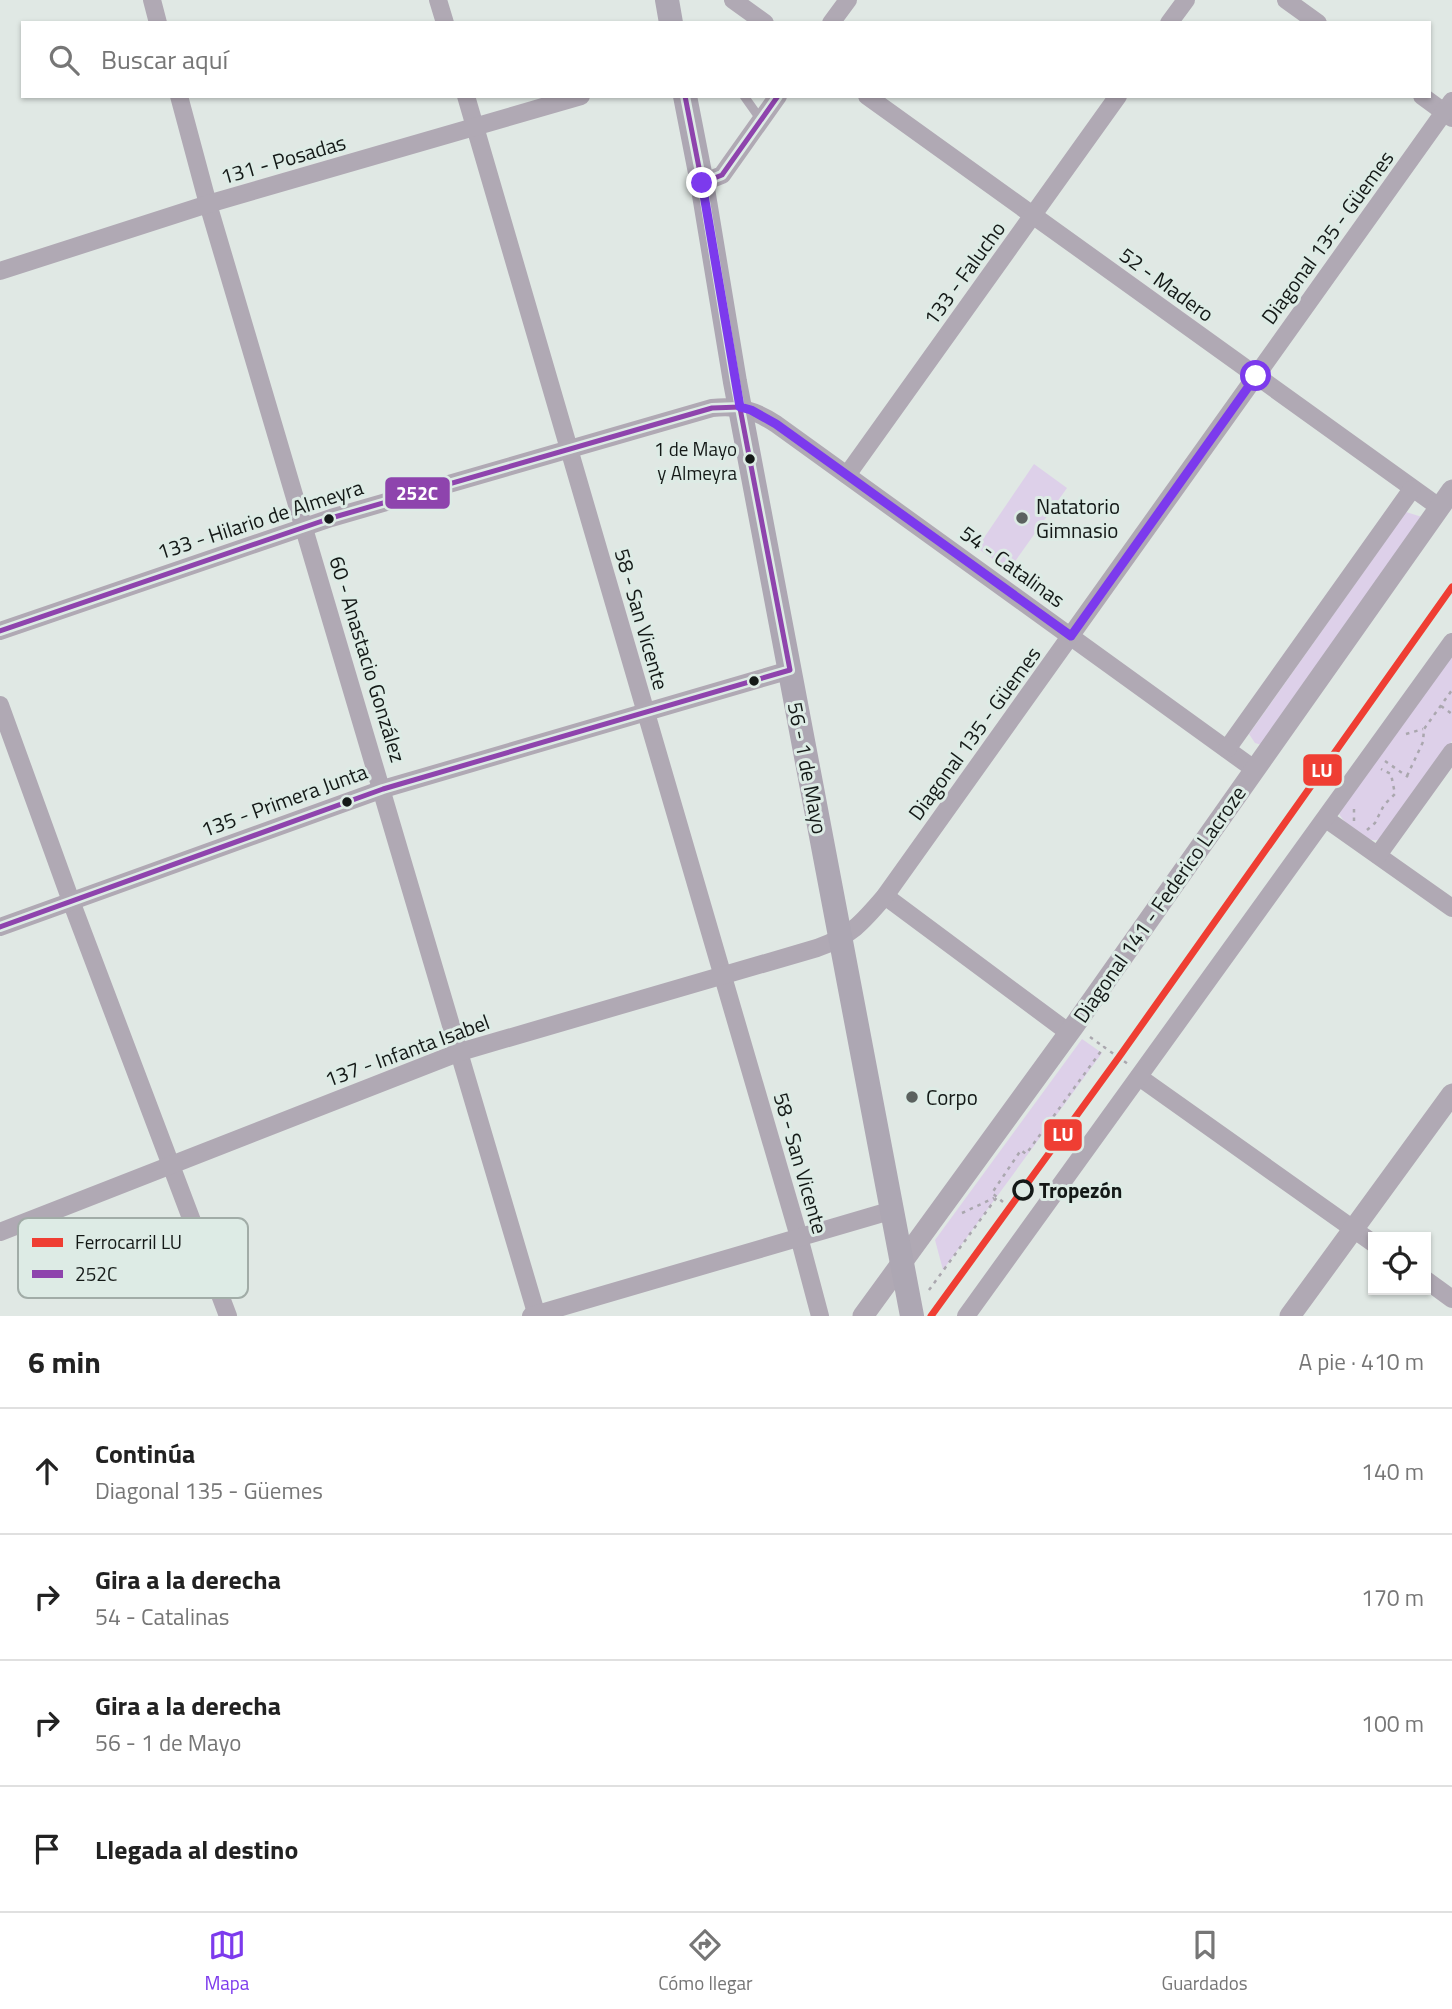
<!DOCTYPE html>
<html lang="es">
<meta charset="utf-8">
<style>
body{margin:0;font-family:"Titillium Web",sans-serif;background:#f2f2f2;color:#222}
.controls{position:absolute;right:21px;bottom:21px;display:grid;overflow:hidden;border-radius:0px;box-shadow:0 2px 5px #0004}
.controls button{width:63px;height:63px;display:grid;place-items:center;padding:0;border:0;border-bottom:2px solid #e0e0e0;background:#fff;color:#222;font:35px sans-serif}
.stop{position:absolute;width:21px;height:21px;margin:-16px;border:5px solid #7c3aed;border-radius:50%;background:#fff}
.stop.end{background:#7c3aed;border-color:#fff;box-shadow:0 2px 7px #0008}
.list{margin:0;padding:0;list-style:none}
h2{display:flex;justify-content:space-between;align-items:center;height:91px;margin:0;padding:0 28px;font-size:30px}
h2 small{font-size:23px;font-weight:400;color:#767676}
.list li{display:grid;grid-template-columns:46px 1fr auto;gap:21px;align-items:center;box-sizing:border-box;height:126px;padding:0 28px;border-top:2px solid #e0e0e0}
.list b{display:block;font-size:26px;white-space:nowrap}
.list p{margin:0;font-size:23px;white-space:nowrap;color:#767676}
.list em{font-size:23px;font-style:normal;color:#767676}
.icon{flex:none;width:38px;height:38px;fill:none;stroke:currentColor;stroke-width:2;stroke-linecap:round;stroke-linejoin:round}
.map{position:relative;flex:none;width:1452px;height:1316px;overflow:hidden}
.search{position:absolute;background:#fff;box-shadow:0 2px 5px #0004;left:21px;right:21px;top:21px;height:77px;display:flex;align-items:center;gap:18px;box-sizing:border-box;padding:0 24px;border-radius:0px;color:#767676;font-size:26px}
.sheet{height:595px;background:#fff}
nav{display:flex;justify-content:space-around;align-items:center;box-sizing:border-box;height:98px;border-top:2px solid #e0e0e0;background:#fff;font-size:19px;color:#767676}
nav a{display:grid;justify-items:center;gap:4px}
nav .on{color:#7c3aed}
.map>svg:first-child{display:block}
.green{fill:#ddd0e9}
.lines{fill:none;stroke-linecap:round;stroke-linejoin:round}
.path{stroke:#aaa7ae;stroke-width:2.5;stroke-dasharray:3.5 5;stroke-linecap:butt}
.service{stroke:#b0a9b4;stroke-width:9}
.minor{stroke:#b0a9b4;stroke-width:18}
.tertiary{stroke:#b0a9b4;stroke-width:21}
.secondary{stroke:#ada7b3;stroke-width:24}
.bus-1-casing{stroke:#ddebe5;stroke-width:10}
.bus-1{stroke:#8e44ad;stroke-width:5}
.rail-1-casing{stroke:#ddebe5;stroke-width:12}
.rail-1{stroke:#ef3e33;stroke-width:7}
.route{stroke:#7c3aed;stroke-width:9}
.bus-dot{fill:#141917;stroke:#ddebe5;stroke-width:2.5}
.poi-dot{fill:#5b615f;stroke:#ddebe5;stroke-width:2.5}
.stop-dot{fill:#ddebe5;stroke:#141917;stroke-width:3.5}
.labels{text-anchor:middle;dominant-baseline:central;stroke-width:6;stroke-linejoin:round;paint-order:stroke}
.bus-label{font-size:19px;fill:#141917;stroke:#ddebe5;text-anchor:end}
.street-label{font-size:21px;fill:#141917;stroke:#ddebe5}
.poi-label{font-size:21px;fill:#141917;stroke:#ddebe5;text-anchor:start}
.stop-label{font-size:21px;font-weight:bold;fill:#141917;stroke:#ddebe5;text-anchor:start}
.key{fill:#ddebe5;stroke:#a1aca7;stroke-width:2}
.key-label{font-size:19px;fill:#141917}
.line-badge{stroke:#ddebe5;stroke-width:2.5}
.badge-label{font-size:19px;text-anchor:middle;font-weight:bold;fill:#fff}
</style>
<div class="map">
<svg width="1452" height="1316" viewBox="0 0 1452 1316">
<rect width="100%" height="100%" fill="#e0e8e4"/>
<g class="green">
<path d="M 1034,464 L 1067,488 L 1009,570 L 977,548 Z"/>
<path d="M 1406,512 L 1422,517 L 1265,746 L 1255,743 L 1249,734 Z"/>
<path d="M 1452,648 L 1452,741 L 1383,836 C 1379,839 1378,841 1373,840 C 1363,840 1340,820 1338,811 Z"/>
<path d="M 1082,1039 L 1102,1053 L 943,1270 L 935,1240 Z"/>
</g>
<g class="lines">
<g class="path">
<path d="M 1441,706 L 1452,714"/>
<path d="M 1406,734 L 1423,729"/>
<path d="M 1385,761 L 1408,777"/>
<path d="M 1407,776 L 1423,742 L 1424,729 L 1452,690"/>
<path d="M 1354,821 L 1354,807"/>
<path d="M 1367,830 L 1375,823 L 1384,805 L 1395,794 L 1391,774 L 1381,769"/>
<path d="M 1090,1037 L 1104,1047"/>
<path d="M 1003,1202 L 992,1193 L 1021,1150 L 1026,1154 L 1104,1047 L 1128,1064"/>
<path d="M 962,1213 L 994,1198"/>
<path d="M 929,1290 L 997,1197"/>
</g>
<path class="service" d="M 744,96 L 761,120"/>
<g class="minor">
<path d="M 152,0 L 158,23"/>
<path d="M 438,0 L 445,23"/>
<path d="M 733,0 L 765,23"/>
<path d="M 1286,0 L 1318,23"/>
<path d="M 831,23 L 848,0"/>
<path d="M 1169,23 L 1186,0"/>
<path d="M 179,96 L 208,204 L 537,1316"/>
<path d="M 466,96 L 799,1237 L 820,1316"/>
<path d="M 867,96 L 1439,507"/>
<path d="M 1422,96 L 1452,118"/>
<path d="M 702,183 L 722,175 L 778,96"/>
<path d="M 0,271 L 208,204 L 581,96"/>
<path d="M 847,475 L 1118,96"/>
<path d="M 0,631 L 331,518 L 712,408 C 737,405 755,410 776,424 L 1254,769"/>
<path d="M 0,705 L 71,901 L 228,1316"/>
<path d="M 1227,749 L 1412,489"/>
<path d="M 1326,819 L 1452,908"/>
<path d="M 1378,855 L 1452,752"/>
<path d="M 885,896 L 1068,1032"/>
<path d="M 0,927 L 383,789 L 790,670"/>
<path d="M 1139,1077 L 1373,1243"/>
<path d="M 0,1232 L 460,1052 L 817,948 C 851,936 862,923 885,896 L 1452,101"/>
<path d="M 1426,1280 L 1452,1299"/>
<path d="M 531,1316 L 893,1210"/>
<path d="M 966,1316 L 1452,642"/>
</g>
<g class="tertiary">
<path d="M 863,1316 L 1074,1026 L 1452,490"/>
<path d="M 1290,1316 L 1452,1094"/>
</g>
<g class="secondary">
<path d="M 667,0 L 671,23"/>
<path d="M 685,96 L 702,183 L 735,382 L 912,1316"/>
</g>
<g class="bus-1-casing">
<g id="bus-1">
<path d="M 702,183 L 722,175 L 778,96"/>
<path d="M 0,631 L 331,518 L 712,408 L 740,407"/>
<path d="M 0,927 L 383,789 L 790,670 L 735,382 L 702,183 L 685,96"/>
</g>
</g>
<use href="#bus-1" class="bus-1"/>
<g class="rail-1-casing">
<path id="rail-1" d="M 931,1316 L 1119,1057 L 1452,587"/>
</g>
<use href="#rail-1" class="rail-1"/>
</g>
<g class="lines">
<path class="route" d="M 702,183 L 740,407 L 751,410 L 776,424 L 1071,636 L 1256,376"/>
</g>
<g class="bus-dot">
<circle cx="750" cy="459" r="6"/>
<circle cx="329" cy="519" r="6"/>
<circle cx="754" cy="681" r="6"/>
<circle cx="347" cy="802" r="6"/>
</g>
<g class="poi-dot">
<circle cx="1022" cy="518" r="7"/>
<circle cx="912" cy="1097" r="7"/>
</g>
<circle class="stop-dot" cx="1023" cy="1190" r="9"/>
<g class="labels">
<g class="bus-label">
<text x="737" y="448">1 de Mayo<tspan x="737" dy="24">y Almeyra</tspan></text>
</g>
<g class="street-label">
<text transform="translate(283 159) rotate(-16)">131 - Posadas</text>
<text transform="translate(1327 237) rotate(-54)">Diagonal 135 - Güemes</text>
<text transform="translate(964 273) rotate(-54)">133 - Falucho</text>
<text transform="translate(1167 284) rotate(36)">52 - Madero</text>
<text transform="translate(260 519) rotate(-18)">133 - Hilario de Almeyra</text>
<text transform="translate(1013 566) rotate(36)">54 - Catalinas</text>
<text transform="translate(642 619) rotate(74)">58 - San Vicente</text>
<text transform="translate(368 659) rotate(73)">60 - Anastacio González</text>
<text transform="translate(974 733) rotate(-54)">Diagonal 135 - Güemes</text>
<text transform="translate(808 768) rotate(79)">56 - 1 de Mayo</text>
<text transform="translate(284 800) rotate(-20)">135 - Primera Junta</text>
<text transform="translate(1159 904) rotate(-55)">Diagonal 141 - Federico Lacroze</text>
<text transform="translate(407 1050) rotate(-20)">137 - Infanta Isabel</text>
<text transform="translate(801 1163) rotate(74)">58 - San Vicente</text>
</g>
<g class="poi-label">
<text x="1036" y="506">Natatorio<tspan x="1036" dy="24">Gimnasio</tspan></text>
<text x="926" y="1097">Corpo</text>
</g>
<g class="stop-label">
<text x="1039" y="1190">Tropezón</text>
</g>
</g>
<rect x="18" y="1218" width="230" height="80" rx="10" class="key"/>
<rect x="32" y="1238" width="31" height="9" fill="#ef3e33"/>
<rect x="32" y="1270" width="31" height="8" fill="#8e44ad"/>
<g class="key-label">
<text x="75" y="1249">Ferrocarril LU</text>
<text x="75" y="1281">252C</text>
</g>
<g class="line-badge">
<rect x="384" y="476" width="67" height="34" rx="7" fill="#8e44ad"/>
<rect x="1302" y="753" width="41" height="34" rx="7" fill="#ef3e33"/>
<rect x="1043" y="1118" width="40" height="34" rx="7" fill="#ef3e33"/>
</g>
<g class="badge-label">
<text x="417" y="500">252C</text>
<text x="1322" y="777">LU</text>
<text x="1063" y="1141">LU</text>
</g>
</svg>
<div class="controls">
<button><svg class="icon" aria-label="locate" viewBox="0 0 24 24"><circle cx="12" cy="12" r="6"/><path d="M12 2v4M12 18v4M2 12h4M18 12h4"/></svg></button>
</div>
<div class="stop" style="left:1256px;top:376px"></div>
<div class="stop end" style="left:702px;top:183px"></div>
<div class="search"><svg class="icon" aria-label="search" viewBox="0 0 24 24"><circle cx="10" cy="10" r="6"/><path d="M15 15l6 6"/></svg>Buscar aquí</div>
</div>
<section class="sheet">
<h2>6 min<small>A pie · 410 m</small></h2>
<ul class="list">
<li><svg class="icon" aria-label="ahead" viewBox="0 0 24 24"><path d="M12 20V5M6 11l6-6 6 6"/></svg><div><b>Continúa</b><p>Diagonal 135 - Güemes</p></div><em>140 m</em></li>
<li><svg class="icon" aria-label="right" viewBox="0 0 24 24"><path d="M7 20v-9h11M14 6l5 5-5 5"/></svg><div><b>Gira a la derecha</b><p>54 - Catalinas</p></div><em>170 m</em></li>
<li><svg class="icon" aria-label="right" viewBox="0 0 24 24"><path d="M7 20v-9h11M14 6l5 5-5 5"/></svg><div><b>Gira a la derecha</b><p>56 - 1 de Mayo</p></div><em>100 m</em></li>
<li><svg class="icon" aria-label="arrive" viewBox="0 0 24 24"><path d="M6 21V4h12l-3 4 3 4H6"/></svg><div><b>Llegada al destino</b></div></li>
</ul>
</section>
<nav>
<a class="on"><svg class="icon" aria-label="map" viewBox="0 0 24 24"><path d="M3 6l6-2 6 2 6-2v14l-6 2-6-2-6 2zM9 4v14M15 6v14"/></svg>Mapa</a>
<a><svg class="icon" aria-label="directions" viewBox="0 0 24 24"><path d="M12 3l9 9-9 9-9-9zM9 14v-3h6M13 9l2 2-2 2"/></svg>Cómo llegar</a>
<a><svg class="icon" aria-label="saved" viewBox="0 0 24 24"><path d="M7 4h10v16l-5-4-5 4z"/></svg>Guardados</a>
</nav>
